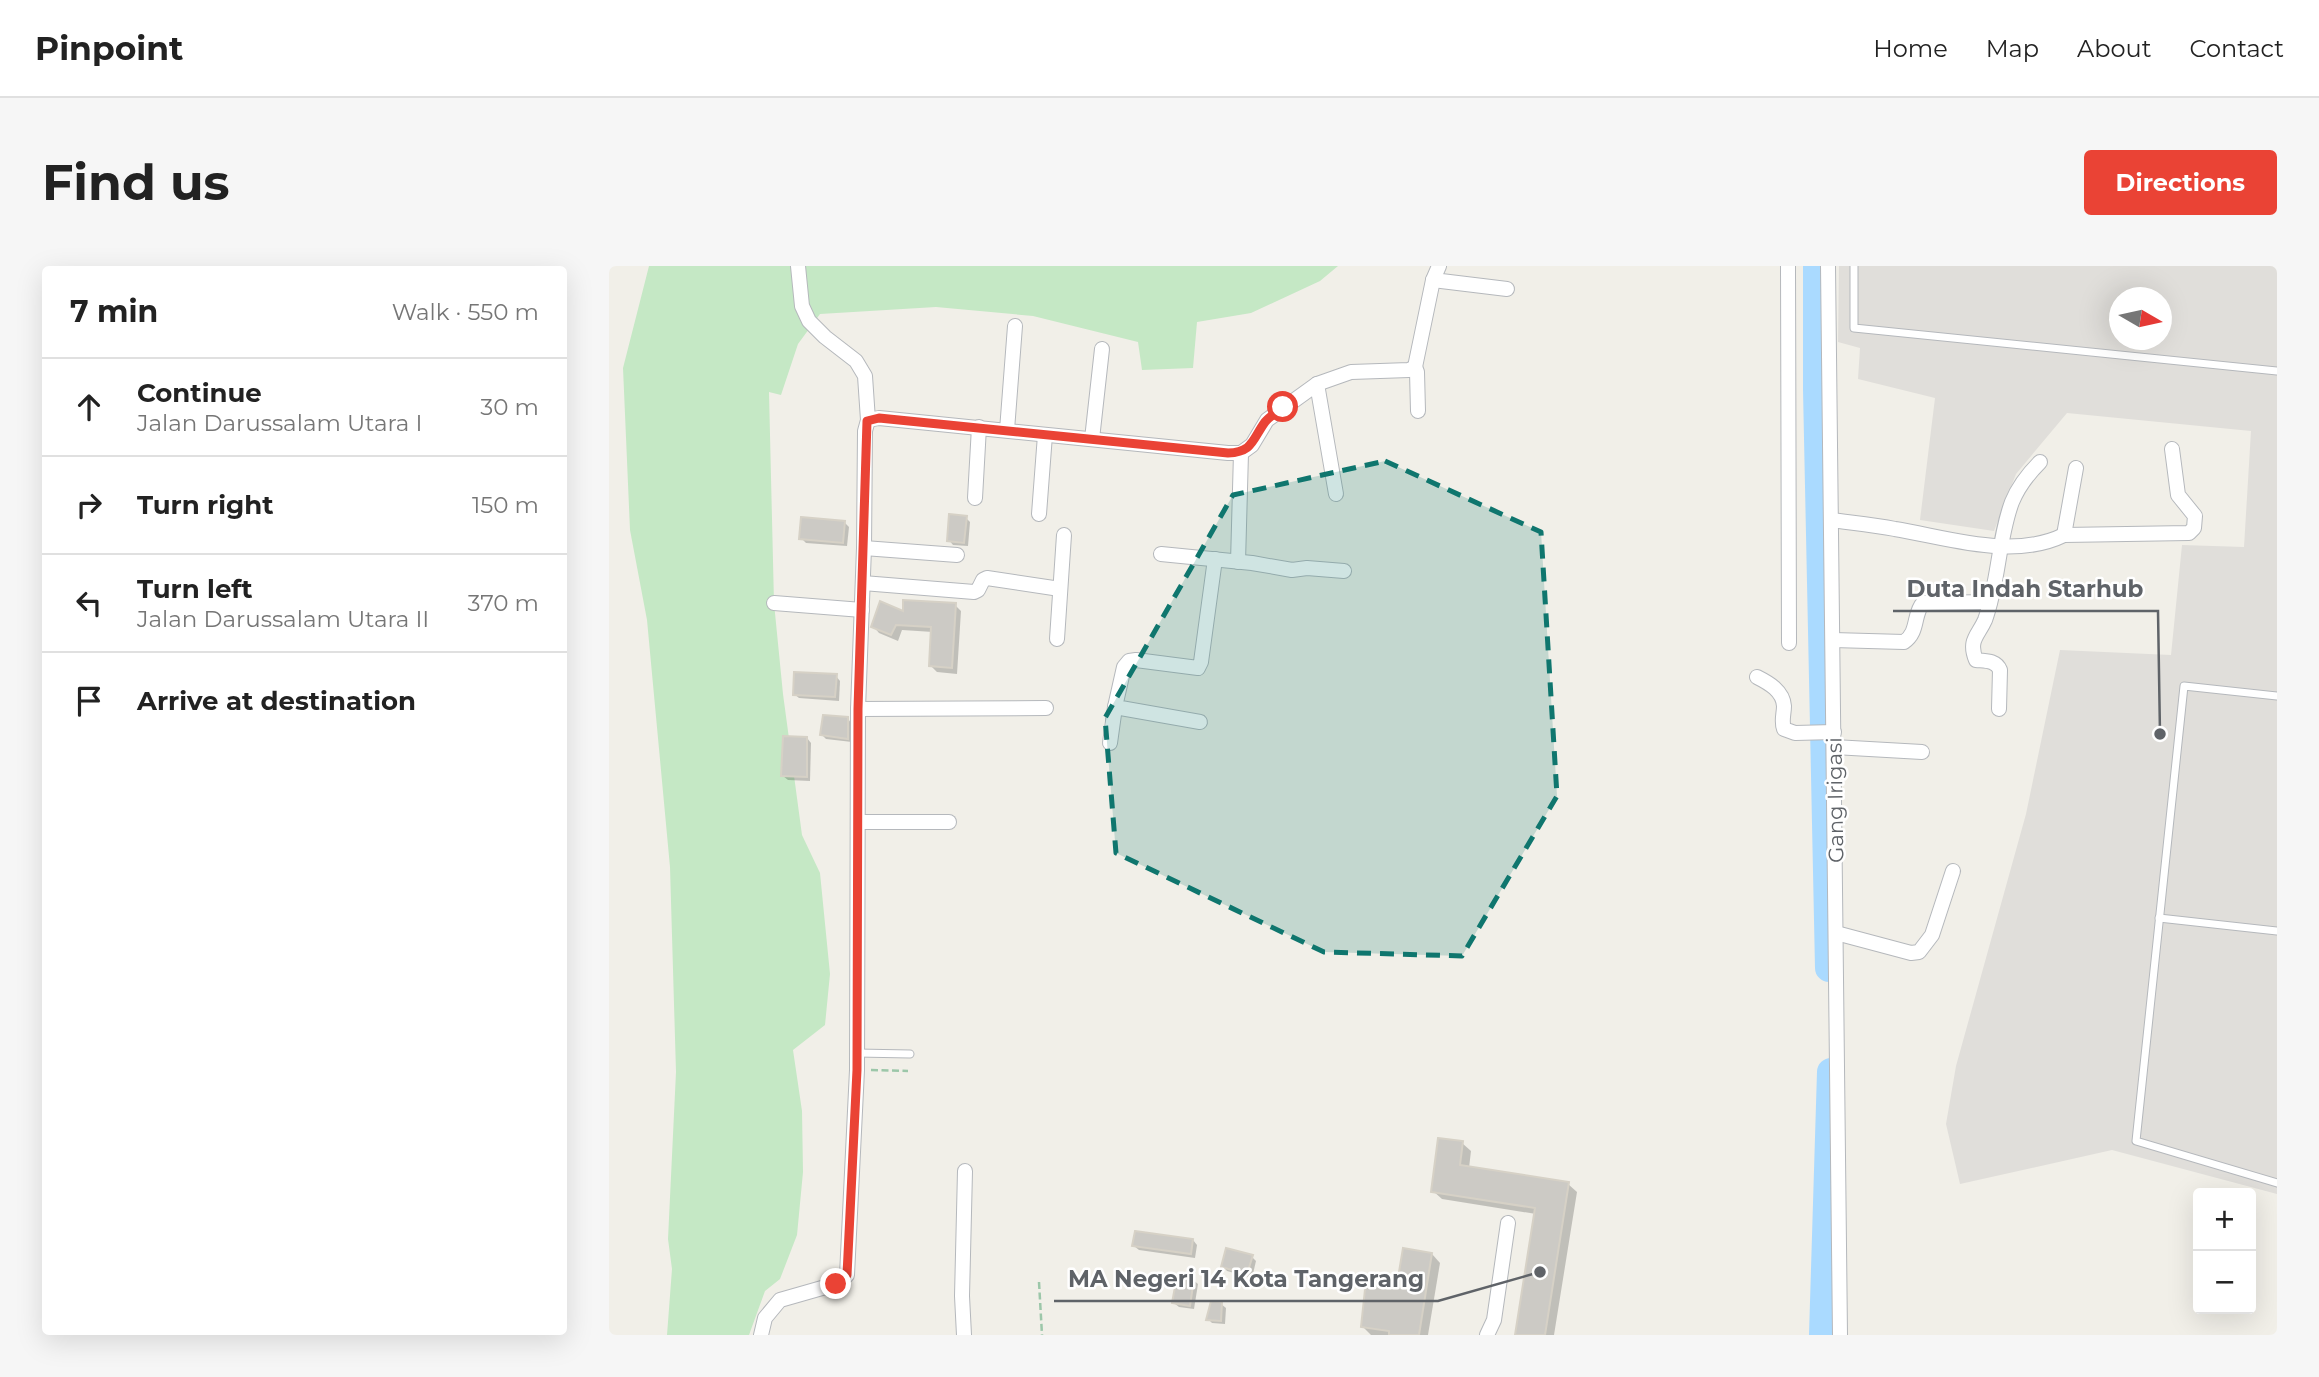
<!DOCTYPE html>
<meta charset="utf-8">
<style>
body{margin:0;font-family:Montserrat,sans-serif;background:#f6f6f6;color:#222}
.controls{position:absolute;right:21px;bottom:21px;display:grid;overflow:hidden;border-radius:7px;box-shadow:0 7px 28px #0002}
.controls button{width:63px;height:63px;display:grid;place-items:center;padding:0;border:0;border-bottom:2px solid #e0e0e0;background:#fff;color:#222;font:35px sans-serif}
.compass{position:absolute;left:1500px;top:21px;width:63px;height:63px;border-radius:50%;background:#fff;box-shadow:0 7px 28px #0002;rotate:99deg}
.stop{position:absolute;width:21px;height:21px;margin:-16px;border:5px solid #ea4335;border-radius:50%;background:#fff}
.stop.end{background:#ea4335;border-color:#fff;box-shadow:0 2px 7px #0008}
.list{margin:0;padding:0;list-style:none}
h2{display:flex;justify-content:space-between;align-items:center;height:91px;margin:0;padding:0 28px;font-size:30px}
h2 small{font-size:23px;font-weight:400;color:#767676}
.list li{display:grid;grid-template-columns:46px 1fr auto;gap:21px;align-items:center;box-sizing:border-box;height:98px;padding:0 28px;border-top:2px solid #e0e0e0}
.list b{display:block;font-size:26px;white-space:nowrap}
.list p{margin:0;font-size:23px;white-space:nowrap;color:#767676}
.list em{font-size:23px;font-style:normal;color:#767676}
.icon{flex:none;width:38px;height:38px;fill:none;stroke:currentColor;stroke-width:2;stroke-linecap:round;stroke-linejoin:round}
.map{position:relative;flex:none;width:1668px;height:1069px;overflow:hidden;border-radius:7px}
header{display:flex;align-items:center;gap:42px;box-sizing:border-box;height:98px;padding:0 35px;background:#fff;border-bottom:2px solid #e0e0e0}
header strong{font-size:33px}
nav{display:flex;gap:38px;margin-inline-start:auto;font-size:24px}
.intro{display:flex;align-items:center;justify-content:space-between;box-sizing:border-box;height:168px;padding:0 42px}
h1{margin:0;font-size:49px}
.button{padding:18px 32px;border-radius:7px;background:#ea4335;color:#fff;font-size:24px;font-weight:700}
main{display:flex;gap:42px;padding:0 42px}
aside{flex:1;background:#fff;border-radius:7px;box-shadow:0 7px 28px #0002}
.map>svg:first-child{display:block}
.industrial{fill:#e0deda;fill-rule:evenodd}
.green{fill:#c5e8c5}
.shadow{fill:#0003}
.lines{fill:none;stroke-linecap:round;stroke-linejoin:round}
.river{stroke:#aadaff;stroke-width:28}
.building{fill:#cccac5;stroke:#d6d1c6;stroke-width:2}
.lane-casing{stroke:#b5b8bc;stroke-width:9}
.street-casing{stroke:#b5b8bc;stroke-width:16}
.path{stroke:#9cc7a9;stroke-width:2.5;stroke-dasharray:7 3.5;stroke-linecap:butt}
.lane{stroke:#fff;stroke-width:7}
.street{stroke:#fff;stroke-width:14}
.route{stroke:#ea4335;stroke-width:9}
.marked{fill:#0f766e;fill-opacity:0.2;stroke:#0f766e;stroke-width:5;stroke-dasharray:14 9;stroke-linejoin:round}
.labels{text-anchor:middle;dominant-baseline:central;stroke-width:5;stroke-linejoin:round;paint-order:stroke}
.street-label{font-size:21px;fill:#5f6368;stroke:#fff}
.leader{fill:none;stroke:#5f6368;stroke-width:2.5}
.callout-dot{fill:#5f6368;stroke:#fff;stroke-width:2.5}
.callout-label{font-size:23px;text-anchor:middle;font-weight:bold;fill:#5f6368;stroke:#fff;stroke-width:5;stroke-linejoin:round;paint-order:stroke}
</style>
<header>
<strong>Pinpoint</strong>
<nav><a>Home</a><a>Map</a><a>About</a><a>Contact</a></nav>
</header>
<div class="intro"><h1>Find us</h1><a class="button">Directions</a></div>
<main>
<aside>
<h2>7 min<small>Walk · 550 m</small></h2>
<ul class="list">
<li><svg class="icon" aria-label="ahead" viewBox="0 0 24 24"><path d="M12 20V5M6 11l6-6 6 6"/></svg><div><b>Continue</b><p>Jalan Darussalam Utara I</p></div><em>30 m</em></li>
<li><svg class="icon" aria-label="right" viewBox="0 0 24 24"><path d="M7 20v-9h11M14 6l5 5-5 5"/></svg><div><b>Turn right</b></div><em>150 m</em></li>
<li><svg class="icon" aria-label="left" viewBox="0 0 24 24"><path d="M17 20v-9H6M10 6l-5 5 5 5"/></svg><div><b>Turn left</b><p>Jalan Darussalam Utara II</p></div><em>370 m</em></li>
<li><svg class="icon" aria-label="arrive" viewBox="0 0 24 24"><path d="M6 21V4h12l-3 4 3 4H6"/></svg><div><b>Arrive at destination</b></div></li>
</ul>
</aside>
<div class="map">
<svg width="1668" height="1069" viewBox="0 0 1668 1069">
<rect width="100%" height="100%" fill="#f1efe8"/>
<path class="industrial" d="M 1230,0 L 1668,0 L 1668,928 L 1503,884 L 1351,918 L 1337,858 L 1347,800 L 1417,548 L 1451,384 L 1562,389 L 1573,279 L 1635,281 L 1642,165 L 1458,147 L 1407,208 L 1385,265 L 1311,254 L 1326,132 L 1249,113 L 1251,82 L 1229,76 ZM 1510,32 L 1552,32 L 1552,74 L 1510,74 Z"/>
<path class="green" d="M 40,0 L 729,0 L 711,15 L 642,47 L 588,56 L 584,102 L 533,104 L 529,76 L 424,50 L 327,41 L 211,48 L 189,78 L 172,129 L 160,126 L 165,337 L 174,428 L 193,569 L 211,607 L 221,708 L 216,759 L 184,784 L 193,845 L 194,906 L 188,969 L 171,1013 L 156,1025 L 140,1069 L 58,1069 L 63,1003 L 59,973 L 67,806 L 61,601 L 38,354 L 21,264 L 14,102 Z"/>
<g class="shadow">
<path d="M 357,252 L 361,256 L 359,280 L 344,279 L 340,274 Z"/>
<path d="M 235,256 L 240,261 L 238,280 L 197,277 L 192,272 Z"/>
<path d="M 346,339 L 352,345 L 348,408 L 328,406 L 322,400 L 324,366 L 293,364 L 289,375 L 270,367 L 264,360 L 295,347 Z"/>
<path d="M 227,410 L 231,415 L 230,435 L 190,432 L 185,428 Z"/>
<path d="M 239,453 L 243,458 L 243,476 L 217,473 L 213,469 Z"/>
<path d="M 198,472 L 202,477 L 201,515 L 179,514 L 174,510 Z"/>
<path d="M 853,877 L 862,885 L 860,902 L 959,918 L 968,926 L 945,1069 L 908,1069 L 927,948 L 833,933 L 824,925 Z"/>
<path d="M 584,974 L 588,979 L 586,992 L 530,984 L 525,980 Z"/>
<path d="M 823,988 L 831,997 L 819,1069 L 762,1069 L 753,1060 L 790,1020 Z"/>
<path d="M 643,991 L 647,995 L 643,1012 L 618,1005 L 614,1000 Z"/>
<path d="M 584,1014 L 589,1018 L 585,1043 L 570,1041 L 565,1037 Z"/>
<path d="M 612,1038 L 617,1042 L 616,1058 L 603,1057 L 599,1053 Z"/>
</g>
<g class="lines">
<g class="river">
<path d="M 1208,0 L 1208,124 L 1220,702"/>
<path d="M 1214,1069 L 1222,806"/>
</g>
</g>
<g class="building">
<path d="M 340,248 L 358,250 L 355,277 L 338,275 Z"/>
<path d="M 192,251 L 236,255 L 234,277 L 190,273 Z"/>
<path d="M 294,334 L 347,337 L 343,402 L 320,400 L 322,361 L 287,359 L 282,369 L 262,361 L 271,335 L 294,345 Z"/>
<path d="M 185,406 L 228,408 L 226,431 L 184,429 Z"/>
<path d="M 214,449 L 239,451 L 239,473 L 211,469 Z"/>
<path d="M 174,470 L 198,471 L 198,511 L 172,510 Z"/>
<path d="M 829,872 L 854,875 L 851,899 L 960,916 L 936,1069 L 906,1069 L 926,942 L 822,926 Z"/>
<path d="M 526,965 L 584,973 L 582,988 L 523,980 Z"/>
<path d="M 617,982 L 644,989 L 638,1008 L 612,1001 Z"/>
<path d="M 794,982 L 823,987 L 810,1069 L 780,1069 L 780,1065 L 752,1061 L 757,1014 L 788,1018 Z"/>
<path d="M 568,1010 L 585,1012 L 581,1040 L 563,1037 Z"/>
<path d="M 602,1035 L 613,1036 L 612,1055 L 597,1054 Z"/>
</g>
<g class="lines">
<g class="lane-casing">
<g id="lane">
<path d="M 1245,0 L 1245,62 L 1668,105"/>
<path d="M 1668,430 L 1575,420 L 1527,875 L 1668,917"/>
<path d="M 1550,652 L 1668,665"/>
<path d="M 248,787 L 301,788"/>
</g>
</g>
<g class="street-casing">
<g id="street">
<path d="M 1179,0 L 1180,377"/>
<path d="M 1219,0 L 1231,1069"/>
<path d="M 824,14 L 898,23"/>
<path d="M 806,101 L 808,106 L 809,145"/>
<path d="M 708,118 L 727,228"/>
<path d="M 259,154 L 270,152 L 619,187 L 632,187"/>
<path d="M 398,164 L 406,60"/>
<path d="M 483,173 L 493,83"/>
<path d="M 632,187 L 643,179 L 658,154 L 708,118 L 742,106 L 800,104 L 806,101 L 824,14 L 830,0"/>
<path d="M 366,232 L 370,161"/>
<path d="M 430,248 L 436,169"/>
<path d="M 1222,254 C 1244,257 1265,259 1286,263 C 1340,272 1404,294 1455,269 L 1580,267 L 1585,262 L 1586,250 L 1569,229 L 1563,183"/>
<path d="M 1455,269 L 1467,202"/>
<path d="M 255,282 L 348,289"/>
<path d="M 552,288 L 643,297 L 683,304 L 698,302 L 735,305"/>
<path d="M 629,296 L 632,187"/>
<path d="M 254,317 L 365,326 L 369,324 L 374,314 L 378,312 L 451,323"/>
<path d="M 165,337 L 253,344"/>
<path d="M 448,373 L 455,269"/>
<path d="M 1224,374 L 1295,376 C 1310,366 1304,348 1314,337 L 1381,336"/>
<path d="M 1148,411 C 1160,417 1174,425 1175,440 C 1175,448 1172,455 1175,463 L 1186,467 L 1225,466"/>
<path d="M 249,443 L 437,442"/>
<path d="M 1390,443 L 1391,404 C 1387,394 1376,395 1367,394 C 1359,374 1369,370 1376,354 C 1390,316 1389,273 1403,236 C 1410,219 1419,208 1431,196"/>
<path d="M 591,456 L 506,441 L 515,401 L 520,395 L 527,394 L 589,402 L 592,396 L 606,293"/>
<path d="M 501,477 L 506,441"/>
<path d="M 1225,481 L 1313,486"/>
<path d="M 249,556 L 340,556"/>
<path d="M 1227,667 L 1302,687 L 1310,686 L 1323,669 L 1344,605"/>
<path d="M 152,1069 L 156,1052 L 171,1034 L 227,1018 L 238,1009 L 248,804 L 249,443 L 255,282 L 256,165 L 259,154 L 256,110 L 247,95 L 216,71 L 200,55 L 193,40 L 189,0"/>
<path d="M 355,1069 L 353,1030 L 356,905"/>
<path d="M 878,1069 L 885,1054 L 899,957"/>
</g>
</g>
<g class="path">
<path d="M 262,804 L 299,805"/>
<path d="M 430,1016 L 433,1069"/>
</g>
<use href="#lane" class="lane"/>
<use href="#street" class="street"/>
</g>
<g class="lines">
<path class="route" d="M 227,1018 L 238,1009 L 248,804 L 249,443 L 258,155 L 270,152 L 619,187 C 644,186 643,174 656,156 C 661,150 668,146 674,141"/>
</g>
<path class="marked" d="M 776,195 L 932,266 L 948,530 L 853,690 L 715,686 L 507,587 L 496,452 L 624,229 Z"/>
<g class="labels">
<g class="street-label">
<text transform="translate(1226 534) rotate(-91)">Gang Irigasi</text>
</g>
</g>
<path class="leader" d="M1551 468L1549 345H1284M931 1006L829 1035H445"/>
<g class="callout-dot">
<circle cx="1551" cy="468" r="7"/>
<circle cx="931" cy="1006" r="7"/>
</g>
<g class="callout-label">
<text x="1416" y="331">Duta Indah Starhub</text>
<text x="637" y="1021">MA Negeri 14 Kota Tangerang</text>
</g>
</svg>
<div class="controls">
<button>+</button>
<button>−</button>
</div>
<svg class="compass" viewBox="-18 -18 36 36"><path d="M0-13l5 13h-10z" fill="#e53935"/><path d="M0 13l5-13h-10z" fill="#767676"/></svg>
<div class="stop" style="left:674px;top:141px"></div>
<div class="stop end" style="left:227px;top:1018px"></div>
</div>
</main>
